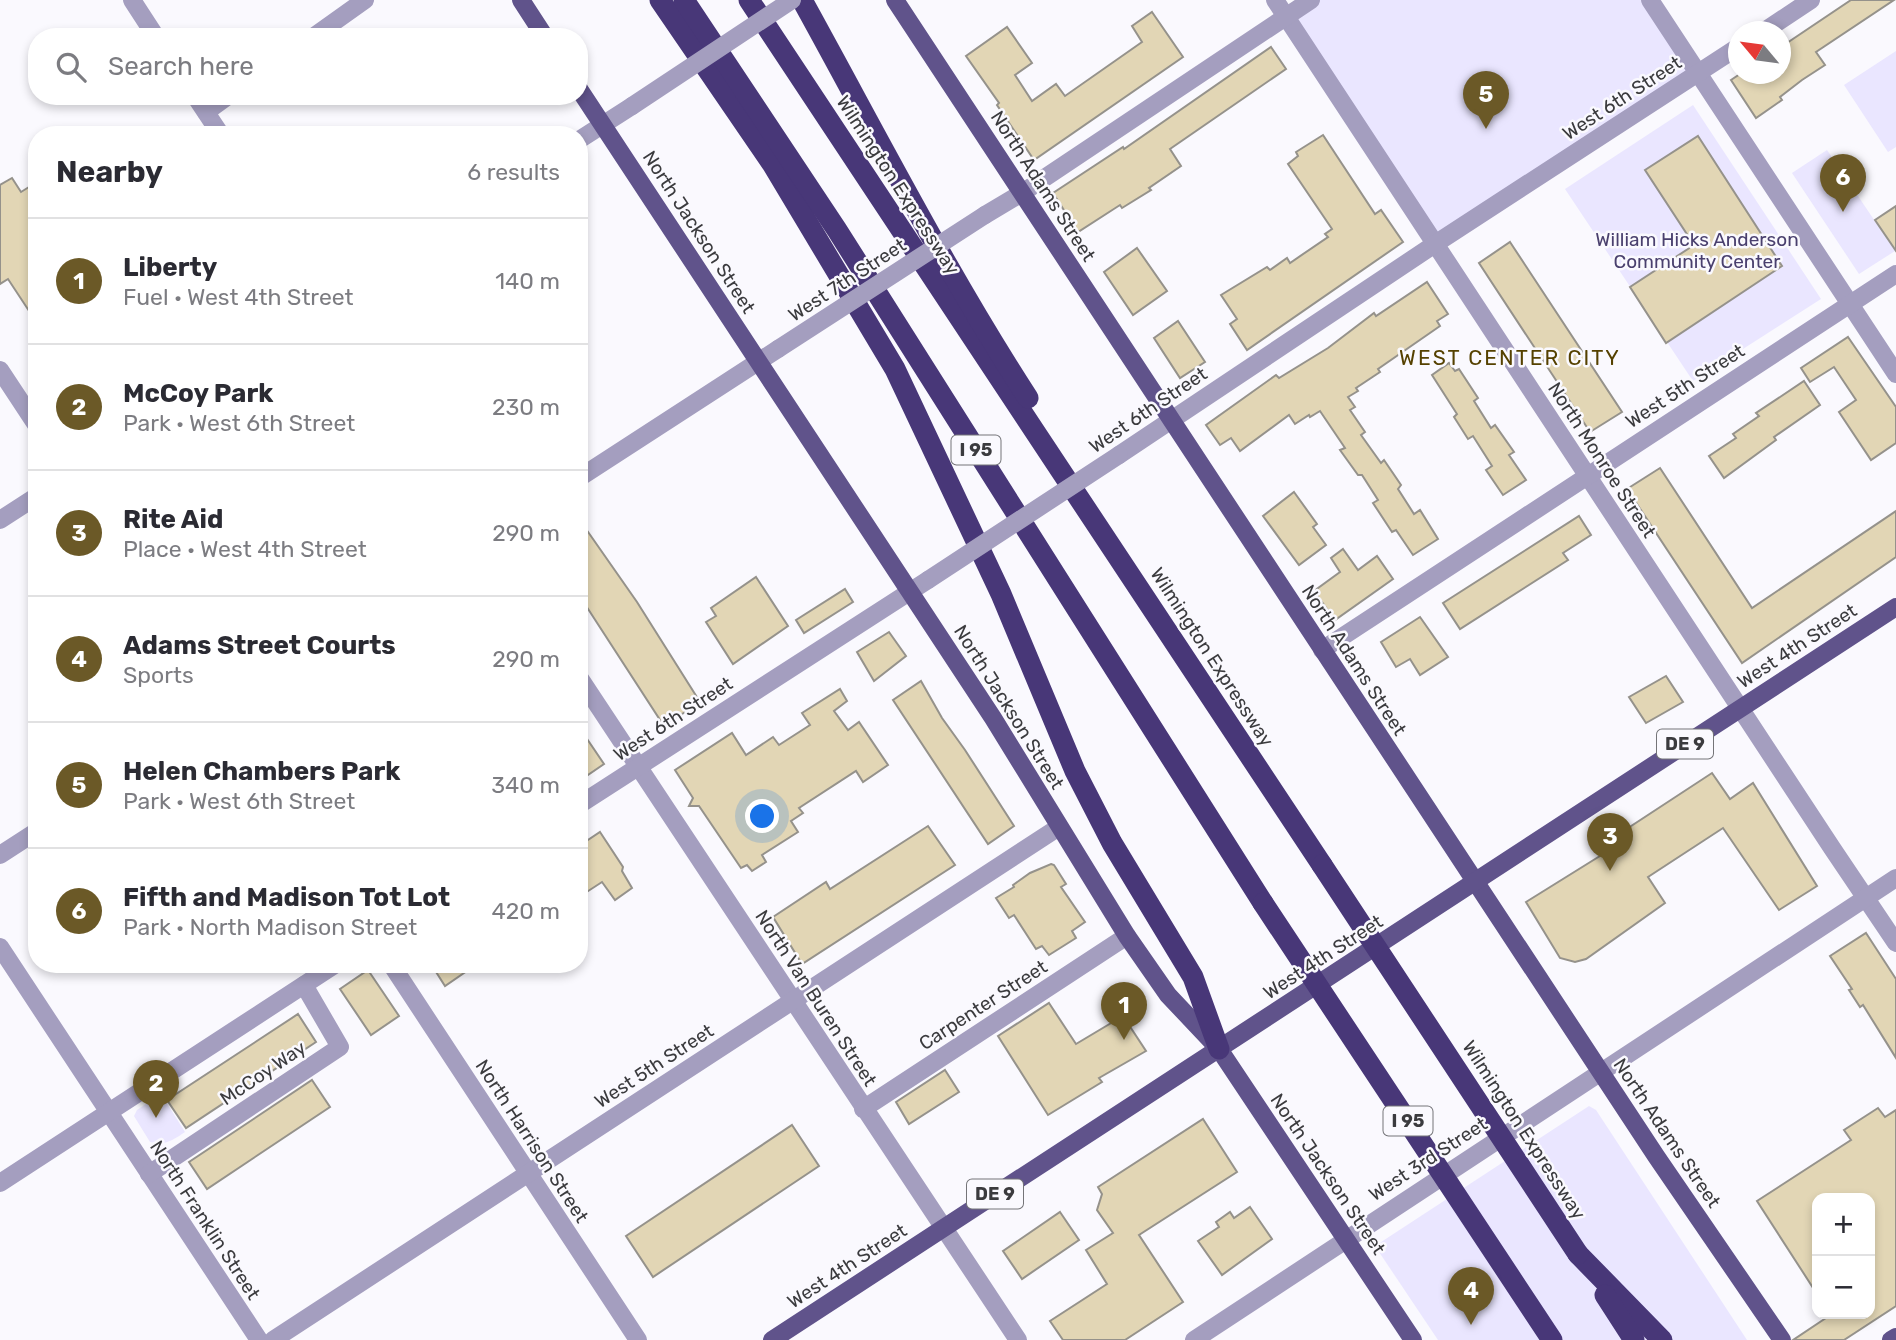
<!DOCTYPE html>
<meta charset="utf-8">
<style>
body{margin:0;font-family:Rubik,sans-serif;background:#f7f7f7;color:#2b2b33}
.controls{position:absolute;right:21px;bottom:21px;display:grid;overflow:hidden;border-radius:14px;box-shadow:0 4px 10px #0003}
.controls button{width:63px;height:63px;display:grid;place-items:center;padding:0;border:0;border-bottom:2px solid #e1e1e2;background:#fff;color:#2b2b33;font:35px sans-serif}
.compass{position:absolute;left:1728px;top:21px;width:63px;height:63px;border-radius:50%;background:#fff;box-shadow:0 4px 10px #0003;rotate:299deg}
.you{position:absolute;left:763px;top:817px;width:24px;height:24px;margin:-18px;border:5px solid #fff;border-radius:50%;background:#1a73e8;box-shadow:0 0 0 10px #1a73e833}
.badge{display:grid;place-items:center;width:46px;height:46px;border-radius:50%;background:#6b5927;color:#fff;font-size:23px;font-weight:700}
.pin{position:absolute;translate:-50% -58px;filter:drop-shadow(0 2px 4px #0008)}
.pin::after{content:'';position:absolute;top:37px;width:24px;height:21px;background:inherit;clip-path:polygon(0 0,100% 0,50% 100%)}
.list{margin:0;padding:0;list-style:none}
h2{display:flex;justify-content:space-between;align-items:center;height:91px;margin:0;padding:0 28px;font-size:30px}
h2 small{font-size:23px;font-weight:400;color:#7c7c81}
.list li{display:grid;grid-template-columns:46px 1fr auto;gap:21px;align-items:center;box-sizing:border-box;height:126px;padding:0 28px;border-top:2px solid #e1e1e2}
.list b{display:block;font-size:26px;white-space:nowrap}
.list p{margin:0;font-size:23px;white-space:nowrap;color:#7c7c81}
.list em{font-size:23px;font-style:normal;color:#7c7c81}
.icon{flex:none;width:38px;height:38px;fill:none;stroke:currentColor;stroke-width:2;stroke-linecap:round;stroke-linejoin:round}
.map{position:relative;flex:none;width:1896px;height:1340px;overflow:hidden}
.search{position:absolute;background:#fff;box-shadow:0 4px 10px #0003;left:28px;top:28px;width:560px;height:77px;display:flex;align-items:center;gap:18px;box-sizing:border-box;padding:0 24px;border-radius:28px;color:#7c7c81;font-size:26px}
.panel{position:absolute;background:#fff;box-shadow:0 4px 10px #0003;left:28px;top:126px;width:560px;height:847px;border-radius:28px}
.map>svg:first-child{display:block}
.green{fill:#eae6ff}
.building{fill:#e2d6b5;stroke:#95928b;stroke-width:2}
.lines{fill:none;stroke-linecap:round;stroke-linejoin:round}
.minor{stroke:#a49ebf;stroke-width:18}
.major{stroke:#60538b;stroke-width:18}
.highway{stroke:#483778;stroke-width:21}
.minor-bridge{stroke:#a49ebf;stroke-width:18}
.highway-bridge{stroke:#483778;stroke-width:21}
.labels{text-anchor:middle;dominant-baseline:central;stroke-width:5;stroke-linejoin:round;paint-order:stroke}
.shield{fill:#faf9fe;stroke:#747478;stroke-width:2}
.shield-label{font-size:18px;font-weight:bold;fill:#3b3b3e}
.street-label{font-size:19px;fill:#3b3b3e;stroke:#faf9fe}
.park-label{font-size:19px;fill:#4a406e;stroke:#faf9fe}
.neighbourhood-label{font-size:21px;letter-spacing:2px;fill:#554100;stroke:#faf9fe}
</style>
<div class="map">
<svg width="1896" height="1340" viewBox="0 0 1896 1340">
<rect width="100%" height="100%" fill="#faf9fe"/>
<g class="green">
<path d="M 1312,0 L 1650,0 L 1698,73 L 1435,244 L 1286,17 Z"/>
<path d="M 1896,51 L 1896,147 L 1888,152 L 1844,85 Z"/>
<path d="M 1693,105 L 1821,299 L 1693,381 L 1565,189 Z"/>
<path d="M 1827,150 L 1895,251 L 1859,274 L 1792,173 Z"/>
<path d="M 161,1094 L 185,1132 C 173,1140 165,1146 150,1142 L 134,1116 L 137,1110 Z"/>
<path d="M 1589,1106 L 1596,1110 L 1747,1340 L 1438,1340 L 1375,1246 Z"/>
</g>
<g class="building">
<path d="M 1851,0 L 1894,0 L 1816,52 L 1825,65 L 1802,80 L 1780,97 L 1782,100 L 1756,118 L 1731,80 L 1740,74 L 1781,74 L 1781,47 Z"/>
<path d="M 1152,12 L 1183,57 L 1034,160 L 997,105 L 999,103 L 966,56 L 1007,27 L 1032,63 L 1015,75 L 1032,101 L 1056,84 L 1065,96 L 1142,42 L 1132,26 Z"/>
<path d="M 1271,47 L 1286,69 L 1170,149 L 1181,166 L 1149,188 L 1151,190 L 1122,208 L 1120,205 L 1078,232 L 1053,193 L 1123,147 L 1124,149 Z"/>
<path d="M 1323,135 L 1375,214 L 1381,210 L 1403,242 L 1247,350 L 1230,324 L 1237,319 L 1221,295 L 1267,267 L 1270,270 L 1287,258 L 1290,263 L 1328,237 L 1325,234 L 1332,229 L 1288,164 L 1298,156 L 1296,152 Z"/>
<path d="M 1698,136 L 1782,266 L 1666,343 L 1630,287 L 1694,245 L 1645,170 Z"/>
<path d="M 12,178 L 21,192 L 37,182 L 37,323 L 8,279 L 0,284 L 0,185 Z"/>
<path d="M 1896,206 L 1896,251 L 1875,220 Z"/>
<path d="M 1510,242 L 1622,412 L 1590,432 L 1479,263 Z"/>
<path d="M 1137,248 L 1167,291 L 1133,315 L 1104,272 Z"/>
<path d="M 1427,282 L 1448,314 L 1437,321 L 1440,326 L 1378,369 L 1380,372 L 1356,388 L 1358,391 L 1348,397 L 1355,407 L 1350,410 L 1365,432 L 1361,435 L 1381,463 L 1384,460 L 1401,485 L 1398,489 L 1414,514 L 1420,510 L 1438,539 L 1413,555 L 1396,530 L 1392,532 L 1373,503 L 1378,500 L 1362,475 L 1358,475 L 1340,450 L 1345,448 L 1320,411 L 1310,417 L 1309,415 L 1295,424 L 1289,415 L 1240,451 L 1231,438 L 1220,445 L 1206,425 L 1276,375 L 1279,378 L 1328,348 L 1374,313 L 1376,316 Z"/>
<path d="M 1178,321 L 1205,362 L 1180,378 L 1154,338 Z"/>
<path d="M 1848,337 L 1896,407 L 1896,443 L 1871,460 L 1839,412 L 1856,400 L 1834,367 L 1810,382 L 1801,368 Z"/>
<path d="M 1449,363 L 1455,371 L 1459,369 L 1478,398 L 1474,401 L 1491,428 L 1495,425 L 1514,452 L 1509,455 L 1526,480 L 1503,495 L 1486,470 L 1492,466 L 1473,436 L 1468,439 L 1454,417 L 1457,414 L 1432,375 Z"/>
<path d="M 1804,381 L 1820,405 L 1774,437 L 1776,440 L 1724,478 L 1709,456 L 1736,438 L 1733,434 L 1759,416 L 1756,413 Z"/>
<path d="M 1660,468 L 1752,608 L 1896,511 L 1896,557 L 1742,663 L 1627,489 Z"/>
<path d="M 1294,492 L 1317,524 L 1313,527 L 1326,545 L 1299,565 L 1263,516 Z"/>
<path d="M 1579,516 L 1591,535 L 1563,553 L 1568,560 L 1460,629 L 1443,603 Z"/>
<path d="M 579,519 L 637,602 L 700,702 L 664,726 L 579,595 Z"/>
<path d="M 1343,549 L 1358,570 L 1377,556 L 1393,579 L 1335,620 L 1314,591 L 1340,572 L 1331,558 Z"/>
<path d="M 756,577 L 788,626 L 733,664 L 706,622 L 716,616 L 711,608 Z"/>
<path d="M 845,589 L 853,602 L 804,633 L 796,620 Z"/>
<path d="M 1420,617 L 1448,657 L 1420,675 L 1410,659 L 1396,667 L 1381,642 Z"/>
<path d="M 889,632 L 906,656 L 874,681 L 857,652 Z"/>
<path d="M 1666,676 L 1683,702 L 1646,723 L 1629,697 Z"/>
<path d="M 921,681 L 942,718 L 965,750 L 1014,826 L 988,844 L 893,700 Z"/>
<path d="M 840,689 L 847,701 L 834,711 L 848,730 L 859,722 L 888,765 L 863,782 L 856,771 L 799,808 L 803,813 L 791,821 L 798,832 L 762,855 L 766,862 L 752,871 L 747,865 L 741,868 L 699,806 L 689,806 L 693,798 L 675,770 L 732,733 L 746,755 L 773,737 L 779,745 L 810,725 L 802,713 Z"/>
<path d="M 579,727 L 604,764 L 579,781 Z"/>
<path d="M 1712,773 L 1730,799 L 1753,783 L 1817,886 L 1779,910 L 1723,828 L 1648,877 L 1665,903 L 1586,959 L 1575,962 L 1560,958 L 1526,902 L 1624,841 L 1619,834 Z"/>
<path d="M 928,826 L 955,865 L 802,964 L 773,917 L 826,882 L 830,889 Z"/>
<path d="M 600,832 L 623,867 L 622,871 L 632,888 L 615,900 L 602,882 L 579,897 L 579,846 Z"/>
<path d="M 1051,864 L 1054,865 L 1066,884 L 1061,887 L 1085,922 L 1072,931 L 1076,938 L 1049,955 L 1042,946 L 1036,949 L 1014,915 L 1009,918 L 996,898 L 1014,887 L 1013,885 L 1030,873 Z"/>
<path d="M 1866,933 L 1896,979 L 1896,1058 L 1863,1005 L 1860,1007 L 1849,990 L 1852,989 L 1830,956 Z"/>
<path d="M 431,964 L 477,964 L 445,986 Z"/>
<path d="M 368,970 L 399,1016 L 371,1035 L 340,989 Z"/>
<path d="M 1049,1003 L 1076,1044 L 1123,1016 L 1146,1051 L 1099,1078 L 1102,1082 L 1048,1115 L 998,1036 Z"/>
<path d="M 298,1014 L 316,1042 L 186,1128 L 167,1100 Z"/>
<path d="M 945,1070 L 959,1092 L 909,1124 L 896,1102 Z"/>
<path d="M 312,1080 L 330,1107 L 207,1189 L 189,1162 Z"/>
<path d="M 1878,1108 L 1885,1117 L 1896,1110 L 1896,1306 L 1844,1340 L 1793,1340 L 1832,1314 L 1870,1314 L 1870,1198 L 1817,1198 L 1817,1294 L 1757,1201 L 1851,1140 L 1844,1130 Z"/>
<path d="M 1203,1119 L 1237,1172 L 1139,1235 L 1183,1302 L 1125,1340 L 1063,1340 L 1050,1321 L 1107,1284 L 1086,1250 L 1113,1233 L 1097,1210 L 1102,1194 L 1098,1187 Z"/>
<path d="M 792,1125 L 819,1166 L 653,1277 L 626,1236 Z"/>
<path d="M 1250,1207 L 1272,1239 L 1222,1275 L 1198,1241 L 1219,1227 L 1216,1222 L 1230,1212 L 1234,1218 Z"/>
<path d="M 1060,1212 L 1079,1240 L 1022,1279 L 1003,1251 Z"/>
</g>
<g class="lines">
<g class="minor">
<path d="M 132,0 L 156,37"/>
<path d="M 1275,0 L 1832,848 L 1896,943"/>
<path d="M 1650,0 L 1896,374"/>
<path d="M 1763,32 L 1811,0"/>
<path d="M 313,37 L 365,0"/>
<path d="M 195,96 L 221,135"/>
<path d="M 206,112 L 228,96"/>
<path d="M 579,140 L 632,106"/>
<path d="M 985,215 L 1022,193 L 1311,0"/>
<path d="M 0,370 L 37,426"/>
<path d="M 1119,455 L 1435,244 L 1738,47"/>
<path d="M 579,478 L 778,349"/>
<path d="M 0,520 L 37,496"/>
<path d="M 1322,650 L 1896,274"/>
<path d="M 579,677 L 1018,1340"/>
<path d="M 579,805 L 928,580"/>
<path d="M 0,855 L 37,831"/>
<path d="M 0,947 L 259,1340"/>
<path d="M 391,964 L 638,1340"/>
<path d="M 863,1109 L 1127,936"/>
<path d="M 149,1174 L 340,1047 L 304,985"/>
<path d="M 0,1183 L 336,964"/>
<path d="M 273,1340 L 1059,827"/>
<path d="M 1194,1340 L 1896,878"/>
</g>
<g class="major">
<path d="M 521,0 L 545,37"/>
<path d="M 895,0 L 1656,1156 L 1782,1340"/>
<path d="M 579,89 L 993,718 L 1127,936 L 1168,995 L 1219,1049 L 1413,1340"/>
<path d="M 772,1340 L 1896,607"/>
<path d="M 1891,1340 L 1896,1337"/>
</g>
<g class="highway">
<path d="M 660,0 L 773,165 L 895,369 L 1001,594 L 1075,771 L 1112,843 L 1193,977 L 1219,1049"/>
<path d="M 684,0 L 837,230 L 1263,903"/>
<path d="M 749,0 C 939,289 1132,576 1322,865"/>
<path d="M 802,0 C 876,134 945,270 1028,398"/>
<path d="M 1578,1254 L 1662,1340"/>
<path d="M 1605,1295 L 1634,1340"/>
</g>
<g class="minor-bridge">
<path d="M 632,106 L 792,0"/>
<path d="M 778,349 L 985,215"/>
<path d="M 928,580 L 1119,455"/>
</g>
<g class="highway-bridge">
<path d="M 1322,865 L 1578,1254"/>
<path d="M 1263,903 L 1552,1340"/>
</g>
</g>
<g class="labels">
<g class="shield">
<rect x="951.5" y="435.5" width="49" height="29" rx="5"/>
<rect x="1657" y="729.5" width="56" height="29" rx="5"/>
<rect x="1383.5" y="1106.5" width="49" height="29" rx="5"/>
<rect x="967" y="1179.5" width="56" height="29" rx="5"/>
</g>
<g class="shield-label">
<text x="976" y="450">I 95</text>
<text x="1685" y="744">DE 9</text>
<text x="1408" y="1121">I 95</text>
<text x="995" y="1194">DE 9</text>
</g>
<g class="street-label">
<text transform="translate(1622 98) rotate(-33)">West 6th Street</text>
<text transform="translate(898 185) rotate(57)">Wilmington Expressway</text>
<text transform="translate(1043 186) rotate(57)">North Adams Street</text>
<text transform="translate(699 232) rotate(57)">North Jackson Street</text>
<text transform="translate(847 280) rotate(-33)">West 7th Street</text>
<text transform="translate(1685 386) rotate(-33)">West 5th Street</text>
<text transform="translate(1148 410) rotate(-34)">West 6th Street</text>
<text transform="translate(1602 460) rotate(57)">North Monroe Street</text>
<text transform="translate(1797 646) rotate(-33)">West 4th Street</text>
<text transform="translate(1212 657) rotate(57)">Wilmington Expressway</text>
<text transform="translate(1354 660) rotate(57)">North Adams Street</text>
<text transform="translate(1009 707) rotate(58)">North Jackson Street</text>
<text transform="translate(673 719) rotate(-33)">West 6th Street</text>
<text transform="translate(1323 957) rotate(-33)">West 4th Street</text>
<text transform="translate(816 998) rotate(57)">North Van Buren Street</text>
<text transform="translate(983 1005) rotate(-33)">Carpenter Street</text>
<text transform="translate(654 1066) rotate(-33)">West 5th Street</text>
<text transform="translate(263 1073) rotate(-34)">McCoy Way</text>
<text transform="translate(1524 1130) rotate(57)">Wilmington Expressway</text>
<text transform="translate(1667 1133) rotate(56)">North Adams Street</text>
<text transform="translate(532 1141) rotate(57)">North Harrison Street</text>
<text transform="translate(1428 1159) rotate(-33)">West 3rd Street</text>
<text transform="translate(1328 1174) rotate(56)">North Jackson Street</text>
<text transform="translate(205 1220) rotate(57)">North Franklin Street</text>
<text transform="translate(847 1266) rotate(-33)">West 4th Street</text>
</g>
<g class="park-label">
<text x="1697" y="239">William Hicks Anderson<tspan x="1697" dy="22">Community Center</tspan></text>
</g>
<g class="neighbourhood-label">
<text x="1510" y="357">WEST CENTER CITY</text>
</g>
</g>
</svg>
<div class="controls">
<button>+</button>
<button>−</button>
</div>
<svg class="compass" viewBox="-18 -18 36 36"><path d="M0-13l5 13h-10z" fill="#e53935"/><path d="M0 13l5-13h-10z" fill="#7c7c81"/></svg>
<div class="you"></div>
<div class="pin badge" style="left:1124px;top:1040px">1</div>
<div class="pin badge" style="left:156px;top:1118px">2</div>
<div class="pin badge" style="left:1610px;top:871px">3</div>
<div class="pin badge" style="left:1471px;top:1325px">4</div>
<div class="pin badge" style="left:1486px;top:129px">5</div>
<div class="pin badge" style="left:1843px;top:212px">6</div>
<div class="search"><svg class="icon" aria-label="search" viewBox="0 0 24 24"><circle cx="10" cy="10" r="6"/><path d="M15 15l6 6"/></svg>Search here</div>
<section class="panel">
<h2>Nearby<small>6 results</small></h2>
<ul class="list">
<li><span class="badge">1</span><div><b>Liberty</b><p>Fuel · West 4th Street</p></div><em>140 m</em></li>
<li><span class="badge">2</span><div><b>McCoy Park</b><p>Park · West 6th Street</p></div><em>230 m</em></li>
<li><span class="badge">3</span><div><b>Rite Aid</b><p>Place · West 4th Street</p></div><em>290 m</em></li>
<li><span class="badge">4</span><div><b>Adams Street Courts</b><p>Sports</p></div><em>290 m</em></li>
<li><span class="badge">5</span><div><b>Helen Chambers Park</b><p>Park · West 6th Street</p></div><em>340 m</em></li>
<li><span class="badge">6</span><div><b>Fifth and Madison Tot Lot</b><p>Park · North Madison Street</p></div><em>420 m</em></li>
</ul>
</section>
</div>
